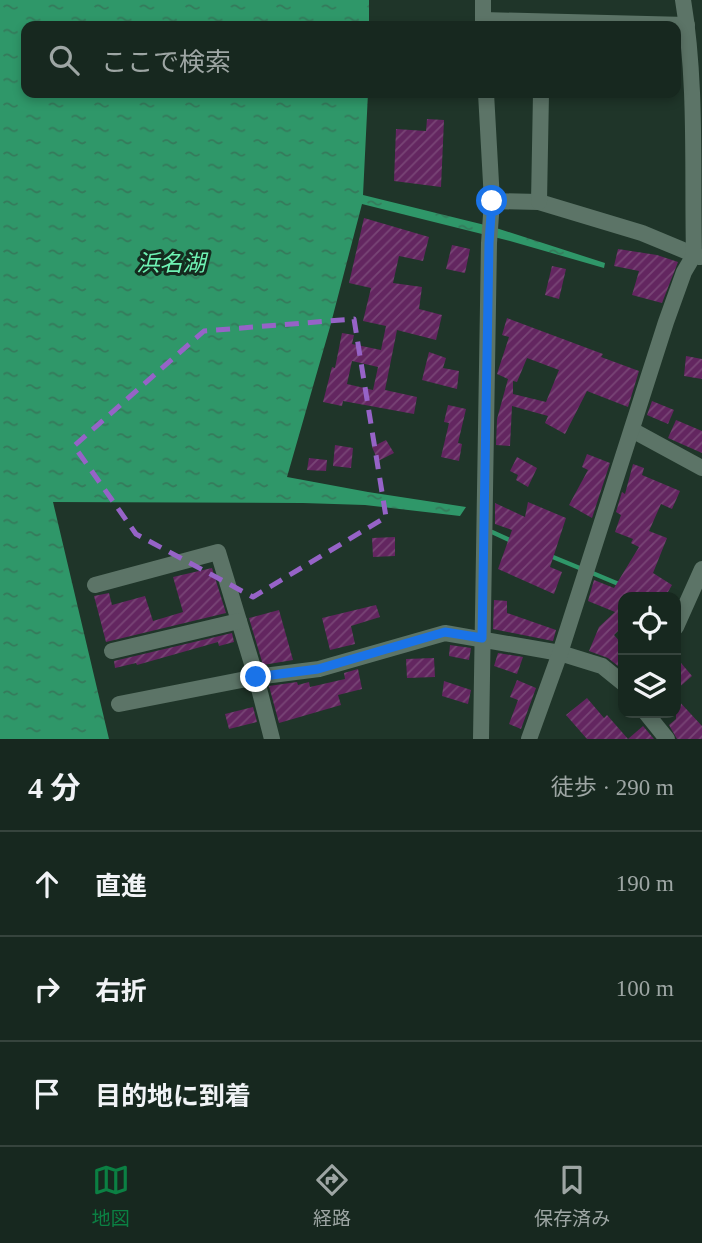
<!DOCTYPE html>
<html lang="ja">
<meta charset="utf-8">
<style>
body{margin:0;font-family:"Times New Roman","Noto Sans JP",serif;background:#203028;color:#f1f3f6}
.controls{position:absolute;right:21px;bottom:21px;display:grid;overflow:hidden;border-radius:14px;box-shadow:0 4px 10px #0003}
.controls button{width:63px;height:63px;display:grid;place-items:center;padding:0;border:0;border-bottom:2px solid #36443d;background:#17281f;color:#f1f3f6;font:35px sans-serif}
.stop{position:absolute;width:21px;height:21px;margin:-16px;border:5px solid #1a73e8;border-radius:50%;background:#fff}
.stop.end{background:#1a73e8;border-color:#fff;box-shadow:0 2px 7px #0008}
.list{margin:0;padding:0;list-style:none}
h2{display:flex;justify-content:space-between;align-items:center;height:91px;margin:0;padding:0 28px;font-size:30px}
h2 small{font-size:23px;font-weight:400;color:#9ea6a4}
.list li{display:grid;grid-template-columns:46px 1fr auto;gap:21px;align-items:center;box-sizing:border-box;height:105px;padding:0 28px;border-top:2px solid #36443d}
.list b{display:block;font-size:26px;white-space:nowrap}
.list em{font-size:23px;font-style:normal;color:#9ea6a4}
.icon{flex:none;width:38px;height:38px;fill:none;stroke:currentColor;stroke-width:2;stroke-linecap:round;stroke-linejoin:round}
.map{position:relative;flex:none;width:702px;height:739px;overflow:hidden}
.search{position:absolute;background:#17281f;box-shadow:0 4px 10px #0003;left:21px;right:21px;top:21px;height:77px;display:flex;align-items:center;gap:18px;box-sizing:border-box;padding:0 24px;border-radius:14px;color:#9ea6a4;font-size:26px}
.sheet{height:406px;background:#17281f}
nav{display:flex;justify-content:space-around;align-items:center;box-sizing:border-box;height:98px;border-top:2px solid #36443d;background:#17281f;font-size:19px;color:#9ea6a4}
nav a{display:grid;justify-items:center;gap:4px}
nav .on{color:#0b8043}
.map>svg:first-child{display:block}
.water{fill:url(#water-ripples)}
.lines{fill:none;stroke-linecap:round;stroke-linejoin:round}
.stream{stroke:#2f9769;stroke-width:4.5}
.building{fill:url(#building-hatch);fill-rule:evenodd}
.minor{stroke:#5c7467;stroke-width:16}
.route{stroke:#1a73e8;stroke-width:9}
.marked{fill:none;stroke:#9663c7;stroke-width:5;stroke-dasharray:14 9;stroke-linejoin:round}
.labels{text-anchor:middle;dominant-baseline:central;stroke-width:6;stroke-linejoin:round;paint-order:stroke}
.water-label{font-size:23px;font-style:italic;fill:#6ff3b4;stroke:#152b1f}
</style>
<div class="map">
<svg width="702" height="739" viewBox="0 0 702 739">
<defs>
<pattern id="water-ripples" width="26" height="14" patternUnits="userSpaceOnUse" patternTransform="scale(1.75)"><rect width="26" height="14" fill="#2f9769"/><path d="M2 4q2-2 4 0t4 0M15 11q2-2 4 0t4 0" fill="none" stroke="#357a5b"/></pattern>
<pattern id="building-hatch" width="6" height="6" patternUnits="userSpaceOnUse" patternTransform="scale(1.75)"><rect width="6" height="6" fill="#632660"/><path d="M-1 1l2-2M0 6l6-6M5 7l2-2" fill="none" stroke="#784576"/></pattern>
</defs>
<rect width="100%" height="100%" fill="#1f3529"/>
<path class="water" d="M 0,0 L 369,0 L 369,26 L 26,26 L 26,93 L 368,93 L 363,195 L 493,227 L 605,263 L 604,268 L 510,241 L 362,204 L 330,327 L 287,477 L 368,492 L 466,507 L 460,516 L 365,505 L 303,503 L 53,502 L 109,739 L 0,739 Z"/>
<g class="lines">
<g class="stream">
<path d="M 492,532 L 514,542"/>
<path d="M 548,555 L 582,569"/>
<path d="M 590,572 L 621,585"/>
</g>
</g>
<g class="building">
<path d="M 427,119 L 444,120 L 441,187 L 394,181 L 396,129 L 426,131 Z"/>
<path d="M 364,218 L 429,237 L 423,261 L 399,256 L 393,283 L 422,287 L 419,309 L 442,315 L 436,340 L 397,330 L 385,390 L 417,397 L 414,414 L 343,401 L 342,406 L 323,402 L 332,367 L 335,368 L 342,333 L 354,335 L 352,344 L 381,350 L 386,326 L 363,321 L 371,288 L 349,283 ZM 352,361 L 378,367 L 373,390 L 347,384 Z"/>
<path d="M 452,245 L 470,249 L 465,273 L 446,269 Z"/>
<path d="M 618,249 L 657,255 L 678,262 L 662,303 L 632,295 L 639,271 L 614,266 Z"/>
<path d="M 552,266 L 566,269 L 559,299 L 545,295 Z"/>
<path d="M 507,318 L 603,354 L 601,357 L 639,371 L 628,407 L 587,391 L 565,434 L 545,423 L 548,416 L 512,406 L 510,446 L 496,445 L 497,419 L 508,379 L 497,374 L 509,337 L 502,335 ZM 527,358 L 559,370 L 546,402 L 513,394 L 513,381 L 517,382 Z"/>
<path d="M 429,352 L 446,358 L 443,368 L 459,371 L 457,389 L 422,380 Z"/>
<path d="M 686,356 L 702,359 L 702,379 L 684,376 Z"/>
<path d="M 652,401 L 674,410 L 668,424 L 647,415 Z"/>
<path d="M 448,405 L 466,409 L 458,443 L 462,444 L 459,461 L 441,457 L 449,423 L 444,422 Z"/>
<path d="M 676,420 L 702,431 L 702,453 L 668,438 Z"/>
<path d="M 386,440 L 394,453 L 378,461 L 372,447 Z"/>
<path d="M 335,445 L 353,448 L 351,468 L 333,466 Z"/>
<path d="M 587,454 L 610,463 L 592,518 L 569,505 L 588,470 L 582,467 Z"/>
<path d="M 517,457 L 537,468 L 528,487 L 516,480 L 518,475 L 510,471 Z"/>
<path d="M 309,458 L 327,460 L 326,471 L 307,470 Z"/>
<path d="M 633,464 L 644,468 L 642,475 L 680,491 L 672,509 L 661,504 L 649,531 L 667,538 L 653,573 L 672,585 L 665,597 L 623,597 L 623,626 L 614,635 L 623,645 L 623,670 L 608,658 L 589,651 L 599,627 L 615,612 L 588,601 L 594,580 L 614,588 L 639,547 L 631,543 L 633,539 L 615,532 L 621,515 L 616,512 L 622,492 L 625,494 Z"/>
<path d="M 528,502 L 566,518 L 550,567 L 562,572 L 554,594 L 498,569 L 512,530 L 495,524 L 495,503 L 525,517 Z"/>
<path d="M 395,537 L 395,556 L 373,557 L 372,538 Z"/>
<path d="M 212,568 L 226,613 L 106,642 L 94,596 L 109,593 L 112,605 L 145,596 L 153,621 L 183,612 L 173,577 Z"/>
<path d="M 494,600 L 507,601 L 507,613 L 556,630 L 553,641 L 493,629 Z"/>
<path d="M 376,605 L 380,617 L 351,626 L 355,644 L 330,650 L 322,618 Z"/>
<path d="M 279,610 L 293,660 L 263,665 L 249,618 Z"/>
<path d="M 232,633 L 234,642 L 219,646 L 218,642 L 137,665 L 136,663 L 115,668 L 114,661 Z"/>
<path d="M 450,645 L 471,648 L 469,660 L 449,656 Z"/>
<path d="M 498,653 L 523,657 L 517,674 L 494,666 Z"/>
<path d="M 676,657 L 692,676 L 676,690 Z"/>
<path d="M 434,658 L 435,677 L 407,678 L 406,659 Z"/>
<path d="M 358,669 L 362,689 L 338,695 L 341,705 L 279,723 L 269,686 L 297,682 L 298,685 L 309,682 L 310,687 L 345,679 L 344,673 Z"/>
<path d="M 517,680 L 536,688 L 521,729 L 509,724 L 518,700 L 510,697 Z"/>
<path d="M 444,681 L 471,690 L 468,704 L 442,696 Z"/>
<path d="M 587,698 L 604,718 L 607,715 L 628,739 L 587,739 L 566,715 Z"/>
<path d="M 676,698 L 702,726 L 702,739 L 677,739 L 669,725 L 676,719 Z"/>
<path d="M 253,707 L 257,722 L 229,729 L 225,714 Z"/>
<path d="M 643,726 L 654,739 L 628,739 Z"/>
</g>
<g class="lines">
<g class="minor">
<path d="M 483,20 L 687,25"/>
<path d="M 483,26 L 483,0"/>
<path d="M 492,201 L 539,202 L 642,233 L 700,257"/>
<path d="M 539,202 L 541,93"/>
<path d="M 632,430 L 702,468"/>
<path d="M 95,585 L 218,552 L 256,677 L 272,739"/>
<path d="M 676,627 L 702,569"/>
<path d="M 112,651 L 239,621"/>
<path d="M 119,704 L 256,677 L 319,669 L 445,633 L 560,653 L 602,666 L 623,683"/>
<path d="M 646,713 L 667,739"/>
<path d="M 481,739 L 489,243 L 492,201 L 486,93"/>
<path d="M 529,739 L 560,653 L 666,322 L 684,272 L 694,255 C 692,170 697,83 683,0"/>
</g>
</g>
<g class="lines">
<path class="route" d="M 256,677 L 318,669 L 445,632 L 482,638 L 489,243 L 492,201"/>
</g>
<path class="marked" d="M 354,319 L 386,517 L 253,597 L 136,534 L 74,446 L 204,331 Z"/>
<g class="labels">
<g class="water-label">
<text x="171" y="263">浜名湖</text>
</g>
</g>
</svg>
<div class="controls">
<button><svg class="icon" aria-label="locate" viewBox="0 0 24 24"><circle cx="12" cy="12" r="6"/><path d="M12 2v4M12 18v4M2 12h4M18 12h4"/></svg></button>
<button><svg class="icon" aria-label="layers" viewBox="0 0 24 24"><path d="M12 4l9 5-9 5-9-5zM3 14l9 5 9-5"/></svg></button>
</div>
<div class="stop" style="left:492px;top:201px"></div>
<div class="stop end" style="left:256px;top:677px"></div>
<div class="search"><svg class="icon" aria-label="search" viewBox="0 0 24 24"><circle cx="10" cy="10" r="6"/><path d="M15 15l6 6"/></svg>ここで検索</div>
</div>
<section class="sheet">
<h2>4 分<small>徒歩 · 290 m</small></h2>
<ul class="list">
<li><svg class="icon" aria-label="ahead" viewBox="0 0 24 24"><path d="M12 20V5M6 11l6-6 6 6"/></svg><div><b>直進</b></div><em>190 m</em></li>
<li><svg class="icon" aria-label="right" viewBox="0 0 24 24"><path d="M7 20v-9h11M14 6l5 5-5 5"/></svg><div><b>右折</b></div><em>100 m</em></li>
<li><svg class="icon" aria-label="arrive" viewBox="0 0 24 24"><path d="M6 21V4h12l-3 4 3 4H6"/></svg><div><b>目的地に到着</b></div></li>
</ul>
</section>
<nav>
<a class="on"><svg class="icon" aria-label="map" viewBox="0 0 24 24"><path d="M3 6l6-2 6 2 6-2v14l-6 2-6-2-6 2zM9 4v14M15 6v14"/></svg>地図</a>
<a><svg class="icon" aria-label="directions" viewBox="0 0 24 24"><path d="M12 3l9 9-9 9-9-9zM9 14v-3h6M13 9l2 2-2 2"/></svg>経路</a>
<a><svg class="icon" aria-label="saved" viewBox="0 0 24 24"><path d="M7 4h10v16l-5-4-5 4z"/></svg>保存済み</a>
</nav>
